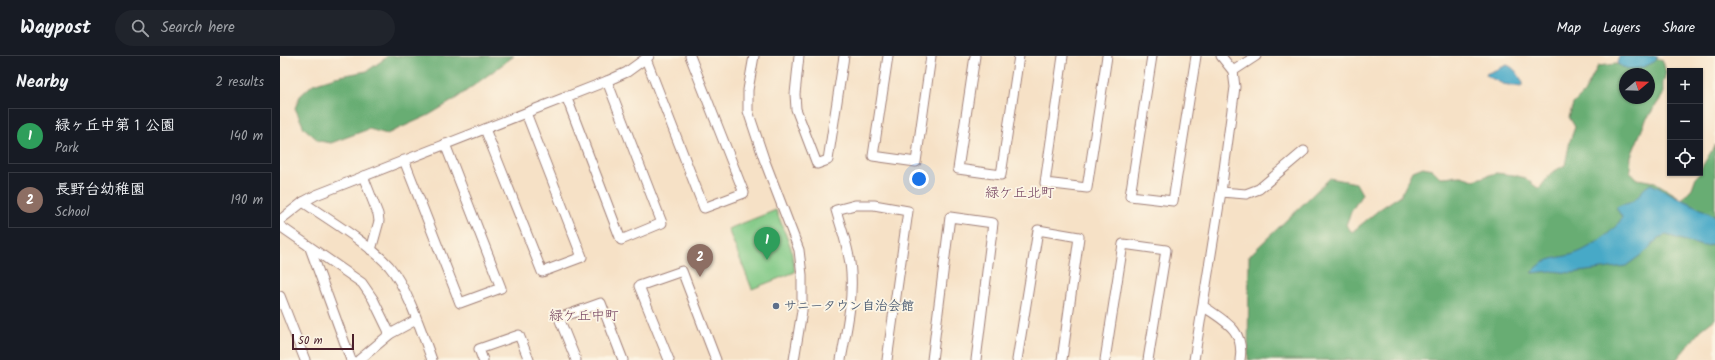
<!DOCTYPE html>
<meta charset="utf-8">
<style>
body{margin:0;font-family:Kalam,"Klee One",sans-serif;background:#20242c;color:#f1f3f6}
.controls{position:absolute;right:12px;top:12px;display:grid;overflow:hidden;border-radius:0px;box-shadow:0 1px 3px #0004}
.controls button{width:36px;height:36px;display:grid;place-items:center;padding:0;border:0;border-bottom:1px solid #363941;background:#171b24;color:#f1f3f6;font:20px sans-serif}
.compass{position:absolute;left:1339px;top:12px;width:36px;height:36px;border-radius:50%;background:#171b24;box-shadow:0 1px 3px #0004;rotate:71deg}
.scale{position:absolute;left:12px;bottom:10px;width:62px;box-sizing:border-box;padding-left:4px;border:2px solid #4a1f2b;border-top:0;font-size:11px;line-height:14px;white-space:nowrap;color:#4a1f2b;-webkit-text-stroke:3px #fcf5e5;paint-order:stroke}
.you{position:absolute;left:639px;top:123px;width:14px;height:14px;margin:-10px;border:3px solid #fff;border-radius:50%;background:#1a73e8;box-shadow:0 0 0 6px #1a73e833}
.badge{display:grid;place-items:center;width:26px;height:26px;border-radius:50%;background:#0b8043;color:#fff;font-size:13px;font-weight:700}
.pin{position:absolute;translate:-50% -33px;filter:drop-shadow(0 1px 2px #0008)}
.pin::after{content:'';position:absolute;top:21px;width:14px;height:12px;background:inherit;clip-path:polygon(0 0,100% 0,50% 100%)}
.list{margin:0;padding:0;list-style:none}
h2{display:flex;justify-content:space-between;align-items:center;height:52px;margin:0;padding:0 16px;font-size:17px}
h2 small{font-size:13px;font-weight:400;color:#9ea1a6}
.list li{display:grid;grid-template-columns:26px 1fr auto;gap:12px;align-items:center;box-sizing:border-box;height:56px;margin:0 8px 8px;padding:0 8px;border:1px solid #363941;border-radius:0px}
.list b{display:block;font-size:15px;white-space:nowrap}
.list p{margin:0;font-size:13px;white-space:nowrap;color:#9ea1a6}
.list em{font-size:13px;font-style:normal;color:#9ea1a6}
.icon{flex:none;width:22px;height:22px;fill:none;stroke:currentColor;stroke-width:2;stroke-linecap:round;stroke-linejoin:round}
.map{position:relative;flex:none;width:1435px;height:304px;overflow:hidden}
header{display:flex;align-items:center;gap:24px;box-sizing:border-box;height:56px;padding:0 20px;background:#171b24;border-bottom:1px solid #363941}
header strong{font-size:19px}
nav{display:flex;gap:22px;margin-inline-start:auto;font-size:14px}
.search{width:280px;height:36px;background:#20242c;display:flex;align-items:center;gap:10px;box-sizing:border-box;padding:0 14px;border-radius:22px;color:#9ea1a6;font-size:15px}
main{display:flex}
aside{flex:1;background:#171b24}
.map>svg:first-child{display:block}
.green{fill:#81c986;stroke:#667458}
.forest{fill:#68ad73;stroke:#59664f;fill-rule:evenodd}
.water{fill:#47a9c7;stroke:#486479}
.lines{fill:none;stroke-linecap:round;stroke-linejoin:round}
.minor-casing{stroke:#a08078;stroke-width:11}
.minor{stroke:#fff;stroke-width:9}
.service-dot{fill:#5c6f8a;stroke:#fcf5e5;stroke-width:1.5}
.labels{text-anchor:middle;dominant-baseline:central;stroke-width:3.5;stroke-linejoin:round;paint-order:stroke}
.service-label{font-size:13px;font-weight:bold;fill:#4e5e75;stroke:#fcf5e5;text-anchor:start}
.neighbourhood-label{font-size:14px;fill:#784763;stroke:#fcf5e5}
</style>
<header>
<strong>Waypost</strong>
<div class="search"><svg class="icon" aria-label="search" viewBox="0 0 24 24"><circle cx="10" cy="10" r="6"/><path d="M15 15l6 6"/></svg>Search here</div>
<nav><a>Map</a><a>Layers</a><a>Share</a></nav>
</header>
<main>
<aside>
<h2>Nearby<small>2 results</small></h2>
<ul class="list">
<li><span class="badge" style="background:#2e9e5b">1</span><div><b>緑ヶ丘中第１公園</b><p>Park</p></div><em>140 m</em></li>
<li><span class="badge" style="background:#8d6e63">2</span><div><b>長野台幼稚園</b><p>School</p></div><em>190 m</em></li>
</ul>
</aside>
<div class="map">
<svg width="1435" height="304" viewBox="0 0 1435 304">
<rect width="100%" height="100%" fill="#fcf5e5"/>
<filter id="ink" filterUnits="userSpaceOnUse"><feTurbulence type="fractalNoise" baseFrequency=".025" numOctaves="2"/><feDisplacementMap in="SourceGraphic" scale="8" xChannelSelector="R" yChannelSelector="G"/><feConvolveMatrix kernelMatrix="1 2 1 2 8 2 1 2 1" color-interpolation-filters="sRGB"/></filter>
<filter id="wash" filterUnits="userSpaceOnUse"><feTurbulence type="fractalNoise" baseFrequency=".012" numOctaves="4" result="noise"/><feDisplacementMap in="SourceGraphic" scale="16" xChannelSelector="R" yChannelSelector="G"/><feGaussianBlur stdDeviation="0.9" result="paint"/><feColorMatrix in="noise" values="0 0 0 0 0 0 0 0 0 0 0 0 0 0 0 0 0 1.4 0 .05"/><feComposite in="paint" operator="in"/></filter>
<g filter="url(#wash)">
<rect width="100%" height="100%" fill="#f6e1c6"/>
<path class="green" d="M 496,154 L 511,192 L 515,216 L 472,233 L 448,173 Z"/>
<g class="forest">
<path d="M 107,0 L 234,0 L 174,44 L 149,59 L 107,78 L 89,73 L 51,87 L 39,85 L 24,72 L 15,52 L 20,40 L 33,28 L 55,21 L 87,15 L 103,4 Z"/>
<path d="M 1375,2 L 1383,5 L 1386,17 L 1383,27 L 1383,39 L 1366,64 L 1351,100 L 1350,116 L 1358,123 L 1375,126 L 1402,143 L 1412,132 L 1416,121 L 1420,117 L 1420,114 L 1435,89 L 1435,263 L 1421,274 L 1396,304 L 968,304 L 969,200 L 1050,122 L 1076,127 L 1082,138 L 1071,156 L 1066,169 L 1072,176 L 1100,153 L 1121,139 L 1133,115 L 1143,111 L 1152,113 L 1160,121 L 1181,120 L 1194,124 L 1216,117 L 1234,119 L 1245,122 L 1259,133 L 1271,117 L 1285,109 L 1290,85 L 1295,71 L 1289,61 L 1293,48 L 1304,37 L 1318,10 L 1335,8 L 1358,12 ZM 1345,18 L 1369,18 L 1369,42 L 1345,42 Z"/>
</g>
<g class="water">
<path d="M 1339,0 L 1378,0 C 1372,12 1347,18 1337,7 Z"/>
<path d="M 1227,9 C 1235,12 1239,19 1243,27 L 1241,31 L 1223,28 L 1207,20 L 1206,18 Z"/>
<path d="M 1371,128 L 1435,160 L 1435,188 L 1427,190 L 1422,190 L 1386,179 L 1378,182 L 1369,193 L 1346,210 L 1291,217 L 1271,215 L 1252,217 C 1267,198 1280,204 1299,196 C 1311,191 1337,174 1342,161 L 1336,152 C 1341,147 1349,149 1354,144 C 1362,138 1361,133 1371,128 Z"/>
</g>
</g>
<g filter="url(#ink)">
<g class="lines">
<g class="minor-casing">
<g id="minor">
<path d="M 474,0 L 468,34 L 468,55 L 484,103 L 519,194 L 522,219 L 522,255 L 514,304"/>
<path d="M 519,0 L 515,38 L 516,53 L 537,108 L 548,104 L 564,0"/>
<path d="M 608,0 L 593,100 L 636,106 L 651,0"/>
<path d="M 695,0 L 678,113 L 721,119 L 739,0"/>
<path d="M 783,0 L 765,127 L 807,132 L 827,0"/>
<path d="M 872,0 L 850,140 L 893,145 L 916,0"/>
<path d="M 366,3 L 424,152 L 464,137 L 410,0"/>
<path d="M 953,15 L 976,0"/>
<path d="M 286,40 L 341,184 L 382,167 L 327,25"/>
<path d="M 205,73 L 262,216 L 302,201 L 246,57"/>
<path d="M 124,104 L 180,247 L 221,232 L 165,88"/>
<path d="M 83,120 L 98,158 L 99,165 L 91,194"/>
<path d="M 941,136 L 966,138 L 979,133 L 1024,95"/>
<path d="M 23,146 C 49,164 88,187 109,210 C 127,231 142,277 152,304"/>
<path d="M 0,164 L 23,146 L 36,139 L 327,25 L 347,16 L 369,0"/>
<path d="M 0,170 L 82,227 L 93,243 L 110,278"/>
<path d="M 30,192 L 71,304"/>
<path d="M 0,240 L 25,304"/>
<path d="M 923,250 C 944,265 965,273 960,304"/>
<path d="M 79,304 L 110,278 L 136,264"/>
<path d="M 203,304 L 199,293 L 239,279 L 249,304"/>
<path d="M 296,304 L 279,262 L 321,247 L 343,304"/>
<path d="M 389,304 L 359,230 L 402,215 L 436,304"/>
<path d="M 561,304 C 566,276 573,246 571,217 C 570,196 562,175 556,154 L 575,149 L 594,149 L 628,155 L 607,304"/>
<path d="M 652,304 L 670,161 L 713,167 L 696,304"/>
<path d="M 737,304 L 758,174 L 799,181 L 782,304"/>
<path d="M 825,304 L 843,188 L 886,194 L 868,304"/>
<path d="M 914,304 L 941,136 L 955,31 L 953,15 L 941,0"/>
</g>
</g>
<use href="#minor" class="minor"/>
</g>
</g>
<circle class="service-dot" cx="496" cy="250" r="4"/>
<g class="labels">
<g class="service-label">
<text x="504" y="250">サニータウン自治会館</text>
</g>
<g class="neighbourhood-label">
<text x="740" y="137">緑ケ丘北町</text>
<text x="304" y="260">緑ケ丘中町</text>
</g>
</g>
</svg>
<div class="controls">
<button>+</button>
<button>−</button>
<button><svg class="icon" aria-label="locate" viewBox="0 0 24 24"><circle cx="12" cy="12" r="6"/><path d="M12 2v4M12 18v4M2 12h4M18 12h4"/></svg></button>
</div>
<svg class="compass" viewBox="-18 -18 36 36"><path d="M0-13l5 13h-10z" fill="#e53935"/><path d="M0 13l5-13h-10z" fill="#9ea1a6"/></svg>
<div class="scale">50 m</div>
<div class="you"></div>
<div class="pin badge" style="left:487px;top:204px;background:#2e9e5b">1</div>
<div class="pin badge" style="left:420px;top:221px;background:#8d6e63">2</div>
</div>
</main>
